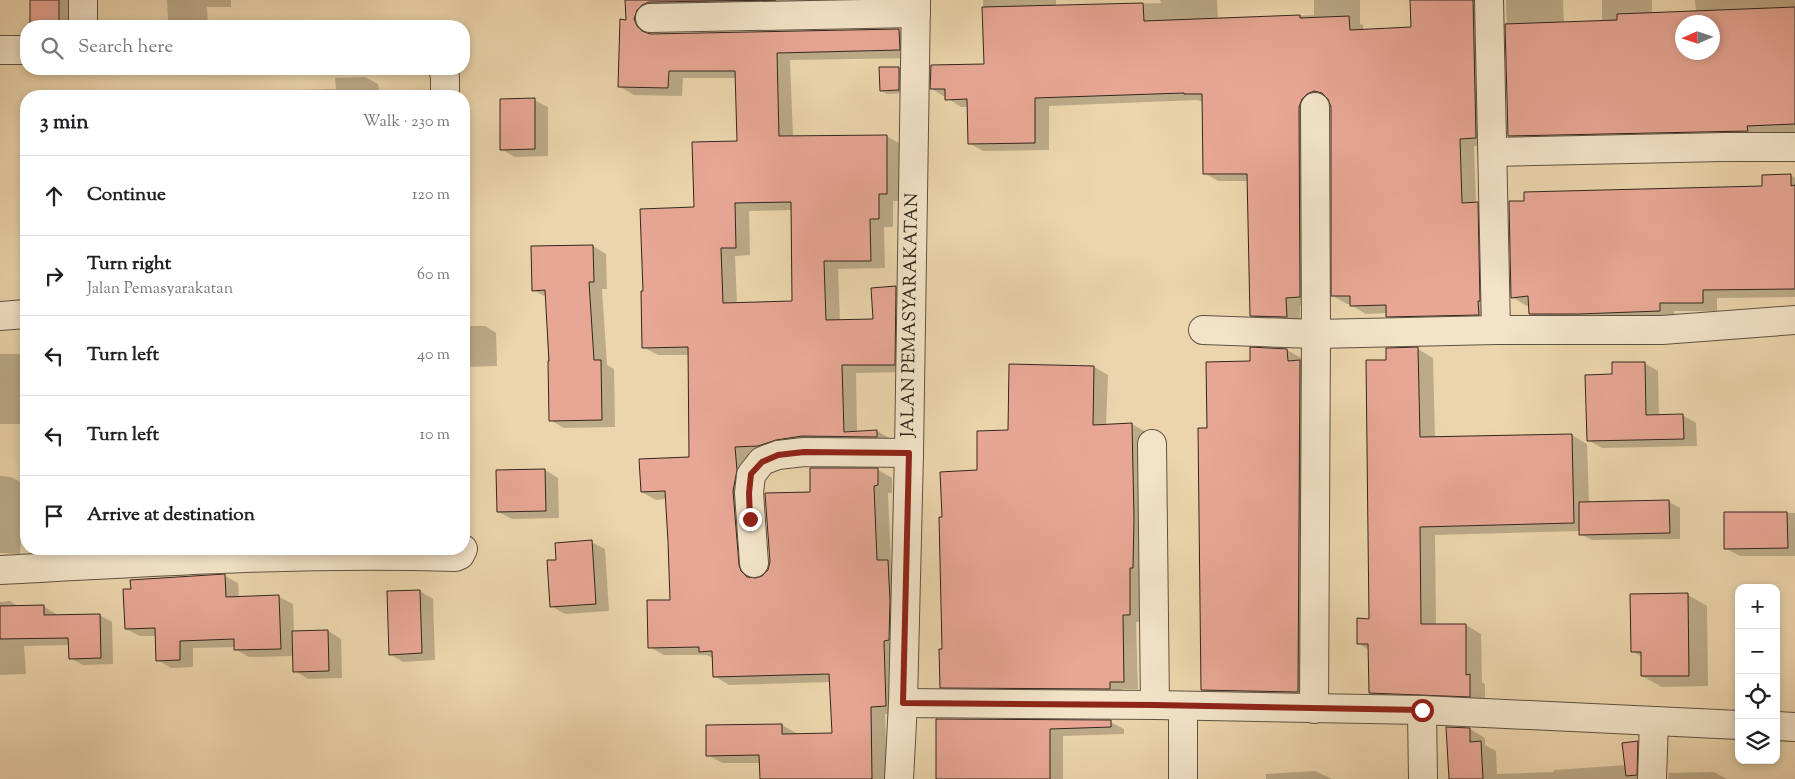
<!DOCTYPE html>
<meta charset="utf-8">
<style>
body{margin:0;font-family:"Sorts Mill Goudy",serif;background:#f6f6f6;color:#202124}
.controls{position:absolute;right:15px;bottom:15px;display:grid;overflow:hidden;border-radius:10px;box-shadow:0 2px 8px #0003}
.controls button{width:45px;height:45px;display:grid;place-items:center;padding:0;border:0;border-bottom:1px solid #e0e0e0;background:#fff;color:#202124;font:25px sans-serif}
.compass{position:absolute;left:1675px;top:15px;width:45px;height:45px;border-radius:50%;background:#fff;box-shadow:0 2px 8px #0003;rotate:267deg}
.stop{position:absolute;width:15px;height:15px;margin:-11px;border:4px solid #8f2418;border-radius:50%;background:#fff}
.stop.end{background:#8f2418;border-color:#fff;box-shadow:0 1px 5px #0008}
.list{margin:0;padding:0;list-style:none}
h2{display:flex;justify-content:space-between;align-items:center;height:65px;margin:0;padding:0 20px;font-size:21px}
h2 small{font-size:16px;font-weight:400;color:#757577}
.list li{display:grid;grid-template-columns:32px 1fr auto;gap:15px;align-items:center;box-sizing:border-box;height:80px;padding:0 20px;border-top:1px solid #e0e0e0}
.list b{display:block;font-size:19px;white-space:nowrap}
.list p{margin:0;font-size:16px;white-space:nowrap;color:#757577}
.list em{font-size:16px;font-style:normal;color:#757577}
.icon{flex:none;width:28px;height:28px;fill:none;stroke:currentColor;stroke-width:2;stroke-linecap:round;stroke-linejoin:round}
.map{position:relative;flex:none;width:1795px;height:779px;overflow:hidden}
.search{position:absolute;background:#fff;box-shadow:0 2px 8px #0003;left:20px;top:20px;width:450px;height:55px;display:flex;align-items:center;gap:12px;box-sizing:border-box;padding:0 18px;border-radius:20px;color:#757577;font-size:19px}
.panel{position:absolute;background:#fff;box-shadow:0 2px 8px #0003;left:20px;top:90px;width:450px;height:465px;border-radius:20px}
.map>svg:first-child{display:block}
.shadow{fill:#0003;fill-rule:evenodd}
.building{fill:#e8a795;stroke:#32271e;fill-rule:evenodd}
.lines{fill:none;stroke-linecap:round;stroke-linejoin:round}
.minor-casing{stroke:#605242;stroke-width:30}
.minor{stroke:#f3e4c9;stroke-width:28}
.route{stroke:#8f2418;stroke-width:6}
.labels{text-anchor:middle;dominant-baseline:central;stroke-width:4;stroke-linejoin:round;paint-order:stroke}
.street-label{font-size:18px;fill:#32271e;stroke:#f3e4c9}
</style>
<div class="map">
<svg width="1795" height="779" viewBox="0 0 1795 779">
<rect width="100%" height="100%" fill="#ecd5ac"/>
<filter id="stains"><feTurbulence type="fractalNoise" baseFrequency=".004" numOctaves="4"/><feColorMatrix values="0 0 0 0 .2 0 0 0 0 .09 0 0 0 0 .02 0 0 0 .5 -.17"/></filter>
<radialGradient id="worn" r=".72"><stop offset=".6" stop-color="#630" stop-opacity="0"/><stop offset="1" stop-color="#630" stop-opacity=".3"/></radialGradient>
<g class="shadow">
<path d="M 31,0 L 72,0 L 73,26 L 34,26 L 31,24 Z"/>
<path d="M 167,0 L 231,0 L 231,7 L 207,7 L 208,26 L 175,26 L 168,22 Z"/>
<path d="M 627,0 L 909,0 L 648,27 L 651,35 L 899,30 L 913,38 L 914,58 L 790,60 L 793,137 L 886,136 L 901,144 L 901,201 L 893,201 L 893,227 L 884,227 L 885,268 L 838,269 L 840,321 L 874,321 L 896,288 L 910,296 L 909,372 L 856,373 L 857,432 L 877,431 L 891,439 L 773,453 L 749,454 L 752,573 L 755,580 L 764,577 L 769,570 L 812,493 L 878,470 L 892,478 L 892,493 L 888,493 L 891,563 L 902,569 L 900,714 L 885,714 L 887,779 L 761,779 L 761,763 L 722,763 L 708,755 L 782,725 L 796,733 L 796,735 L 833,734 L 831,682 L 729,685 L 714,676 L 714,659 L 707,655 L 664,655 L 650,647 L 671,601 L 667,499 L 656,500 L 642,492 L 690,458 L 689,355 L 658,355 L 643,347 L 645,292 L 695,208 L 739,142 L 736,78 L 683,78 L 682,96 L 634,95 L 619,86 L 628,21 ZM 792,210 L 793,303 L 737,304 L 735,256 L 750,255 L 749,211 Z"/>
<path d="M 983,0 L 1056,0 L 1056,6 L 1161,3 L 1160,0 L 1217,0 L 1218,18 L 1314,15 L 1314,0 L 1360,0 L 1360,24 L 1363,25 L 1363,31 L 1413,28 L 1411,0 L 1490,0 L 1490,146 L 1474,146 L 1476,204 L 1492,212 L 1492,322 L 1402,324 L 1388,316 L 1388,313 L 1366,314 L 1351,305 L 1351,304 L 1347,304 L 1333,296 L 1332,107 L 1330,99 L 1321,101 L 1314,305 L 1300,305 L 1300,325 L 1265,324 L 1251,315 L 1249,181 L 1218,181 L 1204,173 L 1203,102 L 1197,100 L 1049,106 L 1049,150 L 983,151 L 969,143 L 968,107 L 961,107 L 932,89 L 985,65 Z"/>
<path d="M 1506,0 L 1563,0 L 1564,23 L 1602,22 L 1602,0 L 1652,0 L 1652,13 L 1696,12 L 1695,0 L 1795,0 L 1795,133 L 1523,144 L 1509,135 ZM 1682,22 L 1712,22 L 1712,52 L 1682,52 Z"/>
<path d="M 880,68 L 899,68 L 906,72 L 905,93 L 887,94 L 881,90 Z"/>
<path d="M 365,77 L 378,84 L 379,90 L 429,90 L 441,96 L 296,96 L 296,90 L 336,89 L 335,78 Z"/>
<path d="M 534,100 L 548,107 L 548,156 L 515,157 L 501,149 Z"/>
<path d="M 1790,175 L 1795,178 L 1795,297 L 1717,298 L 1717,311 L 1674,311 L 1675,319 L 1545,322 L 1530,314 L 1530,305 L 1527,306 L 1512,297 Z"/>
<path d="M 593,246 L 606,254 L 607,289 L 602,289 L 607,365 L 614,369 L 615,427 L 564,428 L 550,420 L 546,297 L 533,290 Z"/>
<path d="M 464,326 L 485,326 L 496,333 L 497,366 L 464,367 Z"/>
<path d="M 1418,349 L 1433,358 L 1435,438 L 1572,435 L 1587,444 L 1589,503 L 1669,502 L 1680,508 L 1680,539 L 1592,540 L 1580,534 L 1580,531 L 1435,535 L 1436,625 L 1466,625 L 1481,634 L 1482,682 L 1485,684 L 1485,705 L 1385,702 L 1370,693 L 1369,650 L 1359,644 L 1371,620 L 1388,361 Z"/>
<path d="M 1287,350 L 1301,358 L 1301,362 L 1313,369 L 1312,699 L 1216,697 L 1203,690 L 1252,363 Z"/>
<rect x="0" y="354" width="26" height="70"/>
<path d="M 1644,363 L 1658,371 L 1659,416 L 1682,415 L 1696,423 L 1697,446 L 1602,448 L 1588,440 L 1614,376 Z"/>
<path d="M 1010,365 L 1094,367 L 1108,375 L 1106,425 L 1132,424 L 1146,432 L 1144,622 L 1136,622 L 1138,689 L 1123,689 L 1123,696 L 955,695 L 941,687 L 943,650 L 944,518 L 1009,432 Z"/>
<path d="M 545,470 L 558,478 L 559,518 L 512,519 L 498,512 Z"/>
<path d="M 0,476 L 11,477 L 24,484 L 20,554 L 0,553 Z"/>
<path d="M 1725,513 L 1795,513 L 1795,556 L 1740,556 L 1725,548 Z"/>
<path d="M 591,542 L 605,549 L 609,611 L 565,614 L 551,606 L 558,561 Z"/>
<path d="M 225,576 L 238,583 L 239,598 L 279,597 L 293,604 L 294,632 L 328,631 L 341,639 L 342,678 L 308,679 L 295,671 L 294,656 L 249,657 L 235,649 L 235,647 L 193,648 L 193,667 L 171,668 L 158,660 L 157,636 L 140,636 L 126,629 Z"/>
<path d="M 420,591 L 433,599 L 435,660 L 403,662 L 390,654 Z"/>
<path d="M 1688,595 L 1707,606 L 1708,686 L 1662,687 L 1642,676 L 1642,657 L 1632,651 Z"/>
<path d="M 10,601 L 19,607 L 43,606 L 56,614 L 56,616 L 99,615 L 112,622 L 113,664 L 83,665 L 70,658 L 70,645 L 24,646 L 26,674 L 0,675 L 0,602 Z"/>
<path d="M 937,720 L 1110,722 L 1124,729 L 1124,734 L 1063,736 L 1063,779 L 937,779 Z"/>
<path d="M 1470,729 L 1485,738 L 1485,745 L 1496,751 L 1497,774 L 1554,772 L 1554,770 L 1626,765 L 1637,742 L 1652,751 L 1651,779 L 1450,779 Z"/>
<path d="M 1315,771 L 1332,779 L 1266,779 L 1266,774 Z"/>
<path d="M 1714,772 L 1727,779 L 1668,779 L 1669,773 Z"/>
</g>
<g class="building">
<path d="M 30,0 L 59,0 L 59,24 L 30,25 Z"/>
<path d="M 625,0 L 776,0 L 649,2 L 642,5 L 637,10 L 634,19 L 637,26 L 642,31 L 650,34 L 899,29 L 900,50 L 777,53 L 779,136 L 887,135 L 887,194 L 879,194 L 879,219 L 870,219 L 871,261 L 824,261 L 826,320 L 873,319 L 871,288 L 896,286 L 895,365 L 842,365 L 844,432 L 877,430 L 877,437 L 802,436 L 776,440 L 758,446 L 735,447 L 737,470 L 733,491 L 739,565 L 741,571 L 747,577 L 756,578 L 762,576 L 768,570 L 770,562 L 765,493 L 810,492 L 810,468 L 878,468 L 878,485 L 874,486 L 877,560 L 888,560 L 890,601 L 889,640 L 884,641 L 886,706 L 871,707 L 872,779 L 760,779 L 759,755 L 706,756 L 706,725 L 782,724 L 782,734 L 832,733 L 829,674 L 713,677 L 712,651 L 699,652 L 699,647 L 648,648 L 647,600 L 670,600 L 668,541 L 665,491 L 641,492 L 639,459 L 689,457 L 688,347 L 642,348 L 641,291 L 643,291 L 640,209 L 694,207 L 692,142 L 737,141 L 735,71 L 669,71 L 668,88 L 618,87 L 620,19 L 626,20 ZM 791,202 L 792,301 L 723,303 L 721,248 L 736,248 L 735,203 Z"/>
<path d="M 1410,0 L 1473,0 L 1476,138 L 1460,139 L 1462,203 L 1478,202 L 1480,301 L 1478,301 L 1479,315 L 1386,317 L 1386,305 L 1350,306 L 1350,296 L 1331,296 L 1331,107 L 1328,99 L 1322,93 L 1314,91 L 1307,94 L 1302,99 L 1299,107 L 1300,297 L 1286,298 L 1287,317 L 1250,316 L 1247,174 L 1203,174 L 1202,94 L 1184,94 L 1184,93 L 1035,98 L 1035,143 L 968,144 L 967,99 L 945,100 L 945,89 L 930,89 L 931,65 L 984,64 L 982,7 L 1143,3 L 1144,21 L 1300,15 L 1300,18 L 1349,16 L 1350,30 L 1411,27 Z"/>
<path d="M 1795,7 L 1795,124 L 1747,126 L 1748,131 L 1508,136 L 1505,24 L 1617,20 L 1617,14 ZM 1682,22 L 1712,22 L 1712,52 L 1682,52 Z"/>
<path d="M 879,67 L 899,67 L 899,90 L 880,91 Z"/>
<path d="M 535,98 L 535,149 L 500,150 L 500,99 Z"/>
<path d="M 1791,174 L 1791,186 L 1795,185 L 1795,289 L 1703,290 L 1703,303 L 1660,303 L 1660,311 L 1578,314 L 1529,314 L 1528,296 L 1511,298 L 1509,201 L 1524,201 L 1524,192 L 1762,186 L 1762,175 Z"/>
<path d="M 593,245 L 594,282 L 589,282 L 594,360 L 601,360 L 602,420 L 549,421 L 548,361 L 549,361 L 545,290 L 532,291 L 531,246 Z"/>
<path d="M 1250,347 L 1287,349 L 1288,361 L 1300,360 L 1298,692 L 1201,690 L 1198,428 L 1207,428 L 1206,362 L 1250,361 Z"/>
<path d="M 1418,347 L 1420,437 L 1572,434 L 1574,523 L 1420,527 L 1421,624 L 1466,624 L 1466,675 L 1470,674 L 1470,697 L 1369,693 L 1368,644 L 1357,644 L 1357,618 L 1369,619 L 1366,360 L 1386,360 L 1386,348 Z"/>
<path d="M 1612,362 L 1645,362 L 1646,415 L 1683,414 L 1684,439 L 1587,441 L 1585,375 L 1612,374 Z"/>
<path d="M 1009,364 L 1094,366 L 1093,425 L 1132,423 L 1134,518 L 1133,568 L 1130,568 L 1130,615 L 1123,615 L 1124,682 L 1110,682 L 1110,689 L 940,688 L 939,649 L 942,649 L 939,517 L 942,517 L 940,472 L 977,470 L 977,431 L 1008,430 Z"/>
<path d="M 545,469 L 546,511 L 497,512 L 496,470 Z"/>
<path d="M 1669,500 L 1670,533 L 1579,535 L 1579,502 Z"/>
<path d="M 1724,512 L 1787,512 L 1788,548 L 1724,549 Z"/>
<path d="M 592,540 L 596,604 L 550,607 L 547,560 L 556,560 L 555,543 Z"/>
<path d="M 225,574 L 226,597 L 279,595 L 281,649 L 234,650 L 234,639 L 180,641 L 180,660 L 156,661 L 155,628 L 125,629 L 123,589 L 131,589 L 130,580 Z"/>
<path d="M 420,590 L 422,653 L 389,655 L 387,591 Z"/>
<path d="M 1688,593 L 1689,676 L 1641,676 L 1641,652 L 1631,652 L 1630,594 Z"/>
<path d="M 44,605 L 44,615 L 100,614 L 101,658 L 69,659 L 68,638 L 0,639 L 0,606 Z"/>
<path d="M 328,630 L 329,671 L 293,672 L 292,631 Z"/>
<path d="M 936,719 L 1111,720 L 1111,727 L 1050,729 L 1050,779 L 936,779 Z"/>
<path d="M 1446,727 L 1470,728 L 1470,742 L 1481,741 L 1483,779 L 1449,779 Z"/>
<path d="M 1638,741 L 1637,775 L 1626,776 L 1622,743 Z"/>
</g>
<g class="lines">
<g class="minor-casing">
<g id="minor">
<path d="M 1489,0 L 1496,330"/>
<path d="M 650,18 L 916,13"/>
<path d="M 83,26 L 83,0"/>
<path d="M 0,50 L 26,50"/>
<path d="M 443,69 L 445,77 L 445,96"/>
<path d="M 1493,152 L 1724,147 L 1795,147"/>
<path d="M 0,316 L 26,314"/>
<path d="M 1203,330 L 1316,334 L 1315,107"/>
<path d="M 1152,444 L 1155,705"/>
<path d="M 754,563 L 749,493 L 751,475 L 762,461 L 778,455 L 804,452 L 909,453"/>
<path d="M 0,570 C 151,562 303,552 455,557 L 460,555 L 463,549"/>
<path d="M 903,703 L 1155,705 L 1422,710 L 1739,725"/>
<path d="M 1183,706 L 1183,779"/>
<path d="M 1314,709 L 1316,334 L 1496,330 L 1662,330 L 1795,320"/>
<path d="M 1422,710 L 1423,779"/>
<path d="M 1776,726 L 1795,727"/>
<path d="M 899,779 L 903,703 L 909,453 L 916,0"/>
<path d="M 1652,779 L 1654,721"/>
</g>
</g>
<use href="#minor" class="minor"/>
</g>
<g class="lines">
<path class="route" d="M 750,519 L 749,493 L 751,474 L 762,462 L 778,455 L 804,452 L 909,453 L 903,703 L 1155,705 L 1422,710"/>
</g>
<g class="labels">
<g class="street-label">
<text transform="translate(911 315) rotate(-89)">JALAN PEMASYARAKATAN</text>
</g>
</g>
<rect width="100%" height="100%" filter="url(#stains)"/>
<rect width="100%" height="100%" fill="url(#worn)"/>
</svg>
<div class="controls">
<button>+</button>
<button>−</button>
<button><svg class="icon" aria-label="locate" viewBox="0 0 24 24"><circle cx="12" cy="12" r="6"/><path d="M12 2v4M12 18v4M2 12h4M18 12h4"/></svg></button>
<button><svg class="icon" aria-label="layers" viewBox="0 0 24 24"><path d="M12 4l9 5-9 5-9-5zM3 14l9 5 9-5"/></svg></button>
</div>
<svg class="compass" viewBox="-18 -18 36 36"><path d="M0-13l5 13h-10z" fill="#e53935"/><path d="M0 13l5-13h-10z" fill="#757577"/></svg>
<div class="stop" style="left:1422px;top:710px"></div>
<div class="stop end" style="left:750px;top:519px"></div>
<div class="search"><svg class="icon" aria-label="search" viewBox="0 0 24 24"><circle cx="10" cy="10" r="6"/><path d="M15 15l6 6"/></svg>Search here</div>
<section class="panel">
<h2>3 min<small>Walk · 230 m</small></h2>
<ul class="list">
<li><svg class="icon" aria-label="ahead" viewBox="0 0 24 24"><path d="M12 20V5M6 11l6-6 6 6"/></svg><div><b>Continue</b></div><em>120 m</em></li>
<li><svg class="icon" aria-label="right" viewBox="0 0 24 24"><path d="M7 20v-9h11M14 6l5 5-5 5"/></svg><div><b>Turn right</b><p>Jalan Pemasyarakatan</p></div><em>60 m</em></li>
<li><svg class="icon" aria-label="left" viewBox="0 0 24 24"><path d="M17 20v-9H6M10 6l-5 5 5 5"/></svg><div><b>Turn left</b></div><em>40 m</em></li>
<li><svg class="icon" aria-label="left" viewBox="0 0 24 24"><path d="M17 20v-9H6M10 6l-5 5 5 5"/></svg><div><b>Turn left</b></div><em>10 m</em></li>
<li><svg class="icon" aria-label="arrive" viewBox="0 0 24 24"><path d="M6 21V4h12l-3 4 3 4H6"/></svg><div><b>Arrive at destination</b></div></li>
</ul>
</section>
</div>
